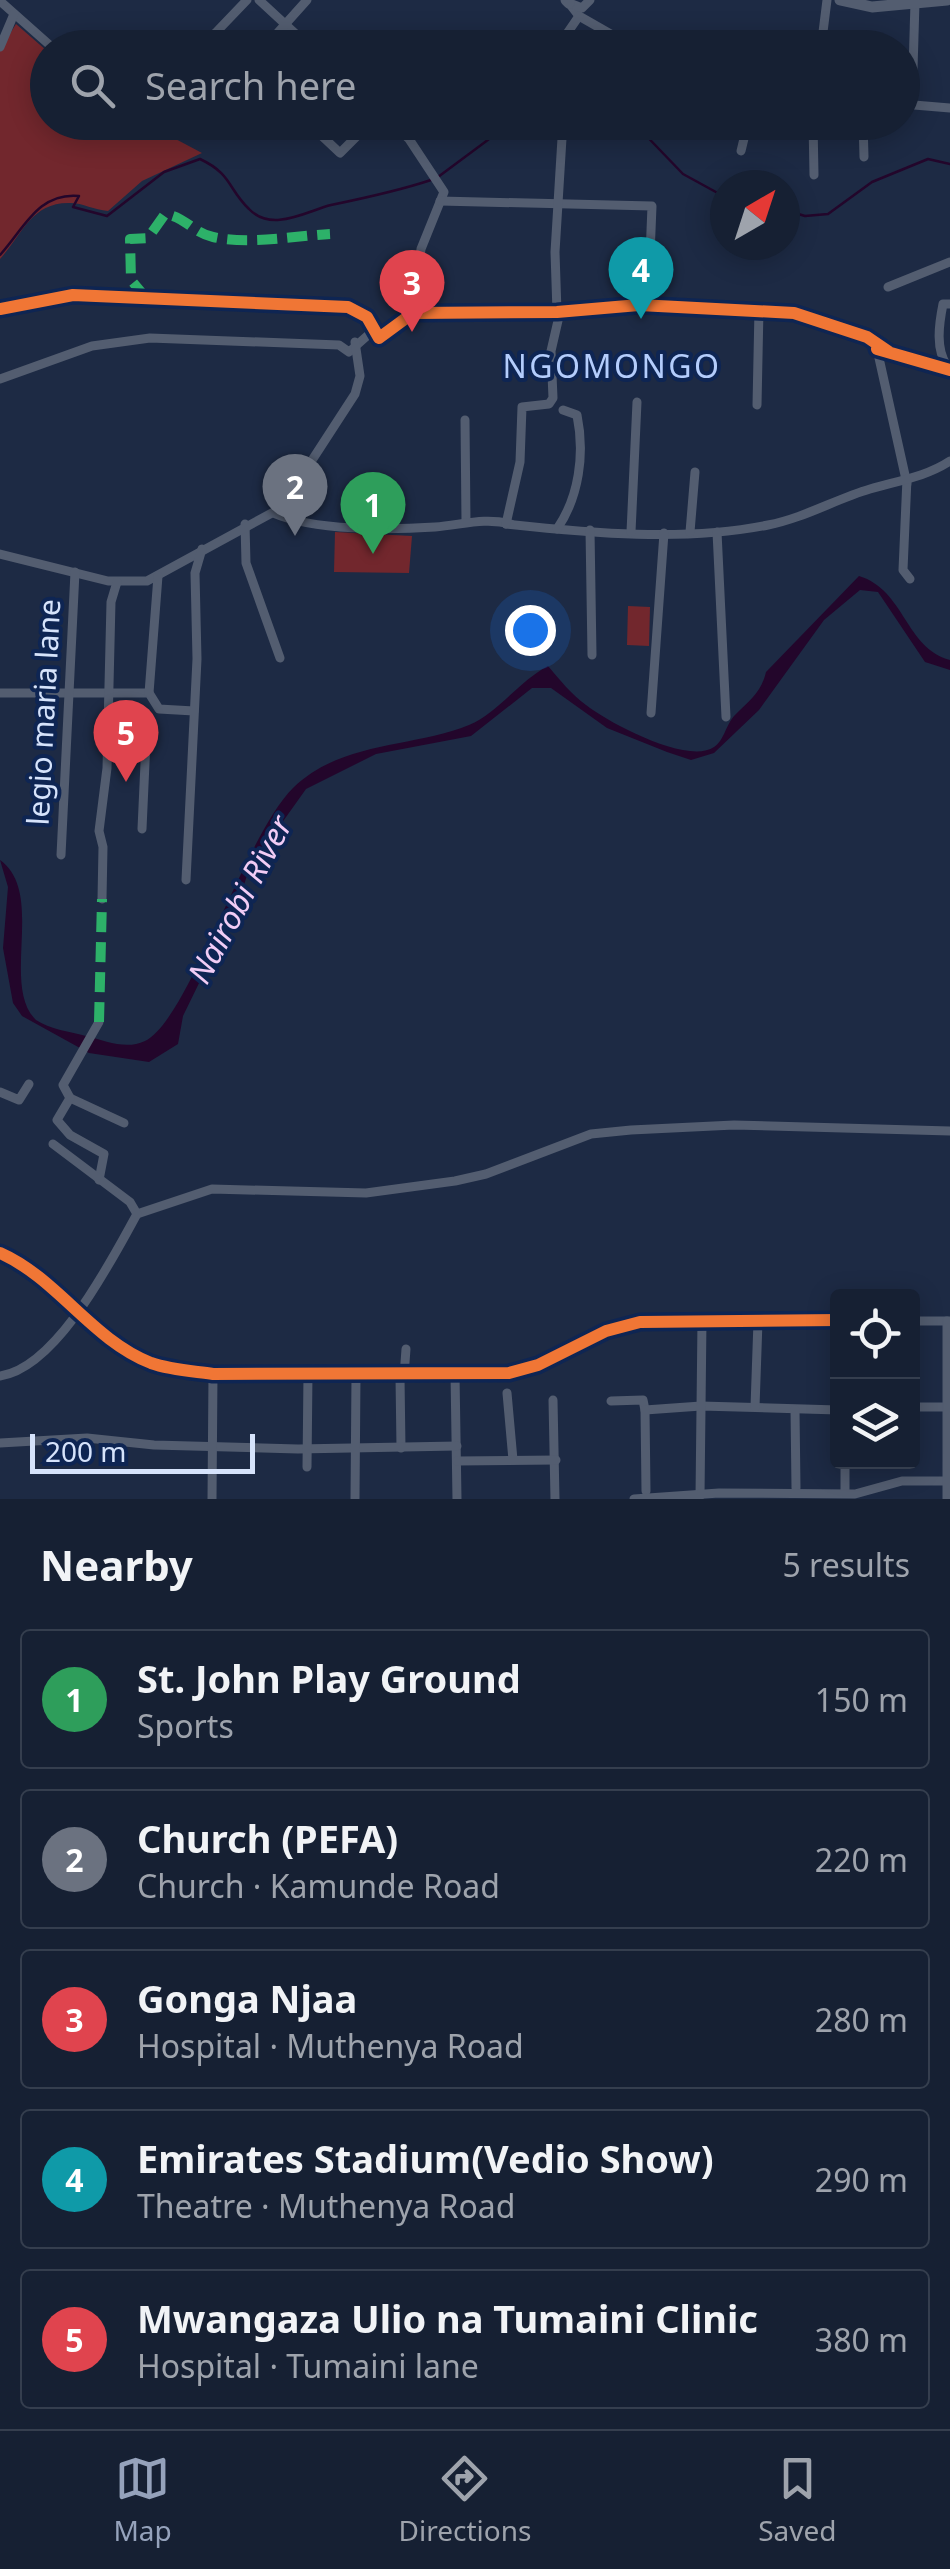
<!DOCTYPE html>
<meta charset="utf-8">
<style>
body{margin:0;font-family:"Noto Sans",sans-serif;background:#232d3f;color:#f1f3f6}
.controls{position:absolute;right:30px;bottom:30px;display:grid;overflow:hidden;border-radius:10px;box-shadow:0 5px 25px #0003}
.controls button{width:90px;height:90px;display:grid;place-items:center;padding:0;border:0;border-bottom:2px solid #353e4e;background:#162033;color:#f1f3f6;font:50px sans-serif}
.compass{position:absolute;left:710px;top:170px;width:90px;height:90px;border-radius:50%;background:#162033;box-shadow:0 5px 25px #0003;rotate:39deg}
.scale{position:absolute;left:30px;bottom:25px;width:225px;box-sizing:border-box;padding-left:10px;border:5px solid #d6e3fb;border-top:0;font-size:28px;line-height:35px;white-space:nowrap;color:#d6e3fb;-webkit-text-stroke:8px #0e2553;paint-order:stroke}
.you{position:absolute;left:530px;top:630px;width:35px;height:35px;margin:-25px;border:8px solid #fff;border-radius:50%;background:#1a73e8;box-shadow:0 0 0 15px #1a73e833}
.badge{display:grid;place-items:center;width:65px;height:65px;border-radius:50%;background:#95a2bb;color:#fff;font-size:32px;font-weight:700}
.pin{position:absolute;translate:-50% -82px;filter:drop-shadow(0 2px 5px #0008)}
.pin::after{content:'';position:absolute;top:52px;width:35px;height:30px;background:inherit;clip-path:polygon(0 0,100% 0,50% 100%)}
.list{margin:0;padding:0;list-style:none}
h2{display:flex;justify-content:space-between;align-items:center;height:130px;margin:0;padding:0 40px;font-size:42px}
h2 small{font-size:32px;font-weight:400;color:#9ea3ac}
.list li{display:grid;grid-template-columns:65px 1fr auto;gap:30px;align-items:center;box-sizing:border-box;height:140px;margin:0 20px 20px;padding:0 20px;border:2px solid #353e4e;border-radius:10px}
.list b{display:block;font-size:38px;white-space:nowrap}
.list p{margin:0;font-size:32px;white-space:nowrap;color:#9ea3ac}
.list em{font-size:32px;font-style:normal;color:#9ea3ac}
.icon{flex:none;width:55px;height:55px;fill:none;stroke:currentColor;stroke-width:2;stroke-linecap:round;stroke-linejoin:round}
.map{position:relative;flex:none;width:950px;height:1499px;overflow:hidden}
.search{position:absolute;background:#162033;box-shadow:0 5px 25px #0003;left:30px;right:30px;top:30px;height:110px;display:flex;align-items:center;gap:25px;box-sizing:border-box;padding:0 35px;border-radius:55px;color:#9ea3ac;font-size:38px}
.sheet{height:930px;background:#162033}
nav{display:flex;justify-content:space-around;align-items:center;box-sizing:border-box;height:140px;border-top:2px solid #353e4e;background:#162033;font-size:28px;color:#9ea3ac}
nav a{display:grid;justify-items:center;gap:5px}
nav .on{color:#95a2bb}
.map>svg:first-child{display:block}
.green{fill:#72272d}
.water{fill:#23062b}
.lines{fill:none;stroke-linecap:round;stroke-linejoin:round}
.stream{stroke:#23062b;stroke-width:2.5}
.street{stroke:#535d70;stroke-width:9}
.secondary{stroke:#535d70;stroke-width:11}
.quiet{stroke:#2db169;stroke-width:10;stroke-dasharray:20 10;stroke-linecap:butt}
.cycleway-casing{stroke:#0e2553;stroke-width:19}
.cycleway{stroke:#f07635;stroke-width:12}
.labels{text-anchor:middle;dominant-baseline:central;stroke-width:8;stroke-linejoin:round;paint-order:stroke}
.street-label{font-size:30px;fill:#d6e3fb;stroke:#0e2553}
.neighbourhood-label{font-size:32px;letter-spacing:2.5px;fill:#b4cdfc;stroke:#0e2553}
.water-label{font-size:32px;font-style:italic;fill:#f1ccf5;stroke:#0e2553}
</style>
<div class="map">
<svg width="950" height="1499" viewBox="0 0 950 1499">
<rect width="100%" height="100%" fill="#1d2a44"/>
<g class="green">
<path d="M 16,24 L 47,51 L 48,122 L 130,123 L 142,132 L 153,127 L 202,153 L 142,181 L 108,211 C 94,210 83,203 70,203 C 31,202 22,235 0,259 L 0,50 Z"/>
<path d="M 335,532 L 412,536 L 409,573 L 334,572 Z"/>
<path d="M 628,606 L 650,607 L 649,646 L 627,645 Z"/>
</g>
<path class="water" d="M 859,576 C 905,590 905,648 950,660 L 950,670 L 925,662 L 878,592 L 860,590 L 824,620 L 759,710 L 714,753 L 691,760 L 667,752 L 607,728 L 551,688 L 532,688 L 471,736 L 376,754 L 306,789 L 249,869 L 239,901 L 183,1016 L 178,1044 L 149,1062 L 89,1053 L 22,1016 L 13,1003 L 3,948 L 8,887 L 0,860 C 46,893 0,985 36,1020 C 49,1029 71,1032 86,1036 C 106,1041 126,1050 145,1041 C 188,1021 245,835 293,788 C 341,741 412,748 469,725 C 498,713 519,681 548,666 C 560,680 571,694 586,705 C 609,723 688,765 714,747 C 724,741 726,724 735,715 C 749,701 761,693 766,672 Z"/>
<g class="lines">
<g class="stream">
<path d="M 633,122 L 683,174 L 725,197"/>
<path d="M 438,177 L 512,122"/>
<path d="M 785,210 L 805,216 L 828,214 L 872,182 L 928,159 L 950,164"/>
<path d="M 0,255 C 24,229 38,192 79,196 L 73,207 L 107,216 L 164,172 L 200,159 C 232,174 228,189 249,209 C 272,233 307,211 331,205 C 365,198 398,191 431,180"/>
</g>
<g class="street">
<path d="M 259,0 L 311,48"/>
<path d="M 0,1 L 53,48"/>
<path d="M 569,3 L 579,16 L 635,48"/>
<path d="M 572,4 L 582,8 L 590,0"/>
<path d="M 214,34 L 227,48"/>
<path d="M 0,47 L 14,14"/>
<path d="M 201,48 L 247,0"/>
<path d="M 264,48 L 307,0"/>
<path d="M 557,48 L 579,16"/>
<path d="M 821,48 L 827,0"/>
<path d="M 912,103 L 915,2"/>
<path d="M 902,104 L 950,108"/>
<path d="M 307,122 L 340,153 L 365,128"/>
<path d="M 391,122 L 409,139 L 444,192 L 421,249 L 413,313"/>
<path d="M 813,122 L 814,175"/>
<path d="M 863,122 L 864,157"/>
<path d="M 741,151 L 748,122"/>
<path d="M 440,201 L 652,206 L 648,305 L 642,309"/>
<path d="M 888,287 L 950,262"/>
<path d="M 0,309 L 73,295 L 348,307 L 367,317 L 379,338 L 413,313 L 557,312 L 639,305 L 794,313 L 867,337 L 889,352 L 877,349 L 950,370"/>
<path d="M 557,312 L 555,252 L 563,122"/>
<path d="M 877,349 L 907,484 L 907,478 L 903,570 L 910,579"/>
<path d="M 948,367 C 935,350 939,324 943,304 L 950,304"/>
<path d="M 0,379 L 92,346 L 150,338 L 339,345 L 349,352 L 376,328"/>
<path d="M 757,405 L 759,309"/>
<path d="M 465,420 L 466,522"/>
<path d="M 273,513 C 314,531 390,530 435,527 C 462,525 484,517 511,524"/>
<path d="M 245,524 L 246,563 L 280,658"/>
<path d="M 506,524 C 590,533 684,542 768,525 C 804,518 836,499 870,489 C 897,481 926,477 950,461"/>
<path d="M 506,524 L 520,462 L 522,407 L 549,404 L 553,398 L 551,351 L 560,312"/>
<path d="M 557,529 C 579,497 585,454 577,415 L 563,410"/>
<path d="M 590,530 L 592,655"/>
<path d="M 631,532 L 637,402"/>
<path d="M 690,532 L 695,472"/>
<path d="M 717,532 L 726,717"/>
<path d="M 0,554 L 108,581 L 147,581 L 281,508 L 355,394 L 360,376 L 355,342"/>
<path d="M 0,693 L 149,693 L 159,709 L 194,711"/>
<path d="M 149,693 L 158,576"/>
<path d="M 651,713 L 664,533"/>
<path d="M 142,829 L 147,719"/>
<path d="M 61,855 L 75,572"/>
<path d="M 186,880 L 197,659 L 195,573 L 202,549"/>
<path d="M 102,899 L 103,847 L 99,831 L 107,768 L 111,602 L 117,582"/>
<path d="M 0,1092 L 19,1100 L 29,1084"/>
<path d="M 70,1098 L 124,1123"/>
<path d="M 99,1180 L 104,1154 L 70,1135 L 57,1120 L 70,1098 L 63,1085 L 99,1022"/>
<path d="M 137,1214 L 212,1189 L 366,1193 L 455,1181 L 486,1174 L 591,1134 L 631,1130 L 734,1125 L 950,1131"/>
<path d="M 0,1253 C 57,1278 92,1340 151,1363 C 171,1370 192,1371 213,1374 L 509,1373 L 538,1365 L 606,1331 L 640,1322 L 838,1320"/>
<path d="M 912,1321 L 950,1321"/>
<path d="M 455,1374 L 457,1499"/>
<path d="M 0,1376 C 57,1368 112,1259 137,1214 L 130,1202 L 53,1144"/>
<path d="M 404,1376 L 406,1349"/>
<path d="M 400,1377 L 401,1448"/>
<path d="M 507,1393 L 513,1460"/>
<path d="M 553,1400 L 555,1499"/>
<path d="M 611,1401 L 643,1400 L 645,1410 L 701,1406 L 838,1410"/>
<path d="M 755,1407 L 758,1321"/>
<path d="M 912,1407 L 950,1407"/>
<path d="M 645,1410 L 646,1491"/>
<path d="M 795,1410 L 796,1488"/>
<path d="M 0,1443 L 87,1438 L 154,1445 L 298,1449 L 457,1446"/>
<path d="M 457,1461 L 556,1460"/>
<path d="M 845,1461 L 845,1492"/>
<path d="M 307,1467 L 308,1374"/>
<path d="M 700,1496 L 702,1320"/>
<path d="M 355,1498 L 356,1375"/>
<path d="M 212,1499 L 213,1374"/>
<path d="M 634,1499 L 719,1493 L 855,1494 L 902,1481 L 950,1481"/>
<path d="M 947,1499 L 947,1321"/>
</g>
<g class="secondary">
<path d="M 566,0 L 569,3"/>
<path d="M 840,0 L 872,7 L 947,0"/>
</g>
<g class="quiet">
<path d="M 146,298 L 131,280 L 130,239 L 148,238 L 165,214 C 186,217 193,233 213,237 C 249,245 293,236 330,234"/>
<path d="M 99,1022 L 102,899"/>
</g>
<g class="cycleway-casing">
<g id="cycleway">
<path d="M 0,309 L 73,295 L 348,307 L 367,317 L 379,338 L 413,313 L 557,312 L 639,305 L 794,313 L 867,337 L 889,352 L 877,349 L 950,370"/>
<path d="M 0,1253 C 57,1278 92,1340 151,1363 C 171,1370 192,1371 213,1374 L 509,1373 L 538,1365 L 606,1331 L 640,1322 L 838,1320"/>
</g>
</g>
<use href="#cycleway" class="cycleway"/>
</g>
<g class="labels">
<g class="street-label">
<text transform="translate(43 712) rotate(-87)">legio maria lane</text>
</g>
<g class="neighbourhood-label">
<text x="612" y="365">NGOMONGO</text>
</g>
<g class="water-label">
<text transform="translate(239 899) rotate(-62)">Nairobi River</text>
</g>
</g>
</svg>
<div class="controls">
<button><svg class="icon" aria-label="locate" viewBox="0 0 24 24"><circle cx="12" cy="12" r="6"/><path d="M12 2v4M12 18v4M2 12h4M18 12h4"/></svg></button>
<button><svg class="icon" aria-label="layers" viewBox="0 0 24 24"><path d="M12 4l9 5-9 5-9-5zM3 14l9 5 9-5"/></svg></button>
</div>
<svg class="compass" viewBox="-18 -18 36 36"><path d="M0-13l5 13h-10z" fill="#e53935"/><path d="M0 13l5-13h-10z" fill="#9ea3ac"/></svg>
<div class="scale">200 m</div>
<div class="you"></div>
<div class="pin badge" style="left:373px;top:554px;background:#2e9e5b">1</div>
<div class="pin badge" style="left:295px;top:536px;background:#6b7280">2</div>
<div class="pin badge" style="left:412px;top:332px;background:#e0444e">3</div>
<div class="pin badge" style="left:641px;top:319px;background:#0f9aa8">4</div>
<div class="pin badge" style="left:126px;top:782px;background:#e0444e">5</div>
<div class="search"><svg class="icon" aria-label="search" viewBox="0 0 24 24"><circle cx="10" cy="10" r="6"/><path d="M15 15l6 6"/></svg>Search here</div>
</div>
<section class="sheet">
<h2>Nearby<small>5 results</small></h2>
<ul class="list">
<li><span class="badge" style="background:#2e9e5b">1</span><div><b>St. John Play Ground</b><p>Sports</p></div><em>150 m</em></li>
<li><span class="badge" style="background:#6b7280">2</span><div><b>Church (PEFA)</b><p>Church · Kamunde Road</p></div><em>220 m</em></li>
<li><span class="badge" style="background:#e0444e">3</span><div><b>Gonga Njaa</b><p>Hospital · Muthenya Road</p></div><em>280 m</em></li>
<li><span class="badge" style="background:#0f9aa8">4</span><div><b>Emirates Stadium(Vedio Show)</b><p>Theatre · Muthenya Road</p></div><em>290 m</em></li>
<li><span class="badge" style="background:#e0444e">5</span><div><b>Mwangaza Ulio na Tumaini Clinic</b><p>Hospital · Tumaini lane</p></div><em>380 m</em></li>
</ul>
</section>
<nav>
<a class="on"><svg class="icon" aria-label="map" viewBox="0 0 24 24"><path d="M3 6l6-2 6 2 6-2v14l-6 2-6-2-6 2zM9 4v14M15 6v14"/></svg>Map</a>
<a><svg class="icon" aria-label="directions" viewBox="0 0 24 24"><path d="M12 3l9 9-9 9-9-9zM9 14v-3h6M13 9l2 2-2 2"/></svg>Directions</a>
<a><svg class="icon" aria-label="saved" viewBox="0 0 24 24"><path d="M7 4h10v16l-5-4-5 4z"/></svg>Saved</a>
</nav>
